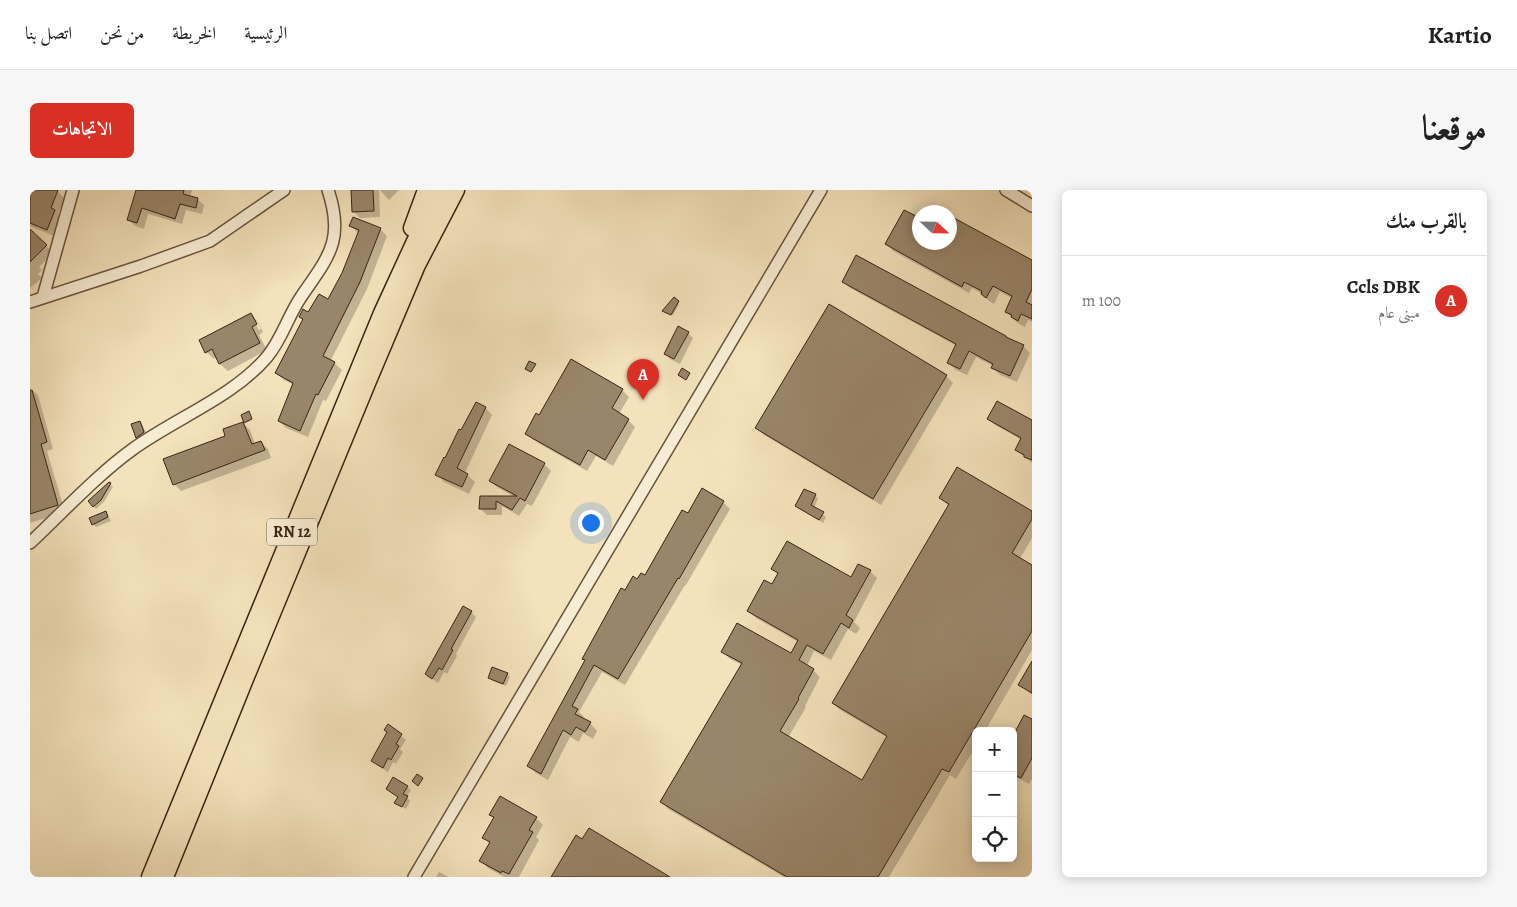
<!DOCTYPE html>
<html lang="ar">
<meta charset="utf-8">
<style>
body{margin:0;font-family:Alegreya,Amiri,serif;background:#f6f6f6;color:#222;direction:rtl}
.controls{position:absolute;right:15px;bottom:15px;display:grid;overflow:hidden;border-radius:8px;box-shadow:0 2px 12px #0003}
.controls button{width:45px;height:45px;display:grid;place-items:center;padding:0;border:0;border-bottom:1px solid #e0e0e0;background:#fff;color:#222;font:25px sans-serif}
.compass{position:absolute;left:882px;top:15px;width:45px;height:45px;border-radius:50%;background:#fff;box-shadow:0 2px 12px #0003;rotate:112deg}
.you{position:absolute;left:560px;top:332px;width:18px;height:18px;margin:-12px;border:4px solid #fff;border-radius:50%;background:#1a73e8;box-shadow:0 0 0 8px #1a73e833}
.badge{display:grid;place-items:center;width:32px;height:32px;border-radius:50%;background:#d93025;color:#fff;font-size:16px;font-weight:700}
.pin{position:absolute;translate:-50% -41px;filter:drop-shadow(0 1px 2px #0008)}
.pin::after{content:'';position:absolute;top:26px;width:18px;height:15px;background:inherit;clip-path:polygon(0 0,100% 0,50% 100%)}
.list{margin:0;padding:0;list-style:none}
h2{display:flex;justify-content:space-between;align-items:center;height:65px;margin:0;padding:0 20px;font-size:21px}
h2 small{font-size:16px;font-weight:400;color:#767676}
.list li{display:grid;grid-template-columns:32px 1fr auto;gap:15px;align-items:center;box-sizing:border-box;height:90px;padding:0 20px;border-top:1px solid #e0e0e0}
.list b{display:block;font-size:19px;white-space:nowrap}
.list p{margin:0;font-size:16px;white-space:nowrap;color:#767676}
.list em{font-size:16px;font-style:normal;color:#767676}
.icon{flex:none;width:28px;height:28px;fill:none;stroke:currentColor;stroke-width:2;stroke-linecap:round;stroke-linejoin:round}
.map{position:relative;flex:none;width:1002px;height:687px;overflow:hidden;direction:ltr;border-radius:8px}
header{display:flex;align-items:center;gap:30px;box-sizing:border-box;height:70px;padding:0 25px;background:#fff;border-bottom:1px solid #e0e0e0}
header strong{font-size:24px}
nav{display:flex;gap:28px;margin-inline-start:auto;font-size:18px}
.intro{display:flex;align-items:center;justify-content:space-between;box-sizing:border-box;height:120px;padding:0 30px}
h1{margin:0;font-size:35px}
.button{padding:12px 22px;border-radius:8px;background:#d93025;color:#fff;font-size:18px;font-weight:700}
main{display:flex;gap:30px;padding:0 30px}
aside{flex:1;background:#fff;border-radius:8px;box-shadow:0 2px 12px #0003}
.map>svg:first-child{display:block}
.shadow{fill:#0003;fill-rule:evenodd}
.building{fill:#99866a;stroke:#382313}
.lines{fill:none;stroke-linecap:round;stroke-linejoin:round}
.minor-casing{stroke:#67533d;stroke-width:14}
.highway-casing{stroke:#382313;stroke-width:19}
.minor{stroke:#f7ecd3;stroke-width:11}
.highway{stroke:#f3e2bb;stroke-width:16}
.labels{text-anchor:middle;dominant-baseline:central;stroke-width:4;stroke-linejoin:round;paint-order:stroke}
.shield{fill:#f7ecd3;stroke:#715f4d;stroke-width:1}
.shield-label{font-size:16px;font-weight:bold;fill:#382313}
</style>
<header>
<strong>Kartio</strong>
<nav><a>الرئيسية</a><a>الخريطة</a><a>من نحن</a><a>اتصل بنا</a></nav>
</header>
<div class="intro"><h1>موقعنا</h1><a class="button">الاتجاهات</a></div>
<main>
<aside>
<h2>بالقرب منك<small></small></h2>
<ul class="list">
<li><span class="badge">A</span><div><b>Ccls DBK</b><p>مبنى عام</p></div><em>100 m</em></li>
</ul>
</aside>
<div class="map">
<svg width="1002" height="687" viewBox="0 0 1002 687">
<rect width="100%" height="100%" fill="#f3e2bb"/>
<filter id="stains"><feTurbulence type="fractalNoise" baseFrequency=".004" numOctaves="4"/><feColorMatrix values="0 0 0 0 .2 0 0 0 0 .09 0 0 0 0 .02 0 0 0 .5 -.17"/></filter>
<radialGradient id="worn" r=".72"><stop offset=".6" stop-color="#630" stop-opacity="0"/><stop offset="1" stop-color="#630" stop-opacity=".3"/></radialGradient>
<g class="shadow">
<path d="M 0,0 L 26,0 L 34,8 L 28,24 L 32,28 L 24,46 L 0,36 Z"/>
<path d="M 107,0 L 162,0 L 160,7 L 167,9 L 174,15 L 172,24 L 156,20 L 152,34 L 118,24 L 114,39 L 105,36 L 99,30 Z"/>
<path d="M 323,0 L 349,0 L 350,27 L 330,28 L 324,22 Z"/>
<path d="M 350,0 L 369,0 L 359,10 Z"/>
<path d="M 925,29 L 1002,72 L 1002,132 L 998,130 L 995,137 L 989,134 L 976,122 L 982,108 L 970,102 L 964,114 L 959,111 L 952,104 L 942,98 L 939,103 L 863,61 L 856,54 L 919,52 L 919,39 Z"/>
<path d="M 321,36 L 350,39 L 357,46 L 337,99 L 301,170 L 312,180 L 296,211 L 293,210 L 278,247 L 256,238 L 249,231 L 264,195 L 254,190 L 247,183 L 274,130 L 270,127 L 279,124 L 299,110 L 313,84 L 329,44 Z"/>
<path d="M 0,40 L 23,63 L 9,77 L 12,80 L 8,84 L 12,88 L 0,98 Z"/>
<path d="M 813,91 L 976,147 L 979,150 L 993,156 L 1000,163 L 987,192 L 970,185 L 963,178 L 963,176 L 946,167 L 937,185 L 926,180 L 919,173 L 927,156 L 820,98 Z"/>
<path d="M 644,109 L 649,114 L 643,125 L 635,122 Z"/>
<path d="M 221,124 L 228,132 L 233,142 L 229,145 L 237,160 L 198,181 L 190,174 L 187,167 L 184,169 L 176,162 ZM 224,131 L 227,131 L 231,139 L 229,140 Z"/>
<path d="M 658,143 L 663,148 L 650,174 L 640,169 L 635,163 Z"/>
<path d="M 916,186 L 923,193 L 851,315 L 734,245 L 727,238 Z"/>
<path d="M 0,198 L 8,205 L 23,259 L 17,261 L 35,322 L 0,333 Z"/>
<path d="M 592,200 L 599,207 L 589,224 L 598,230 L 605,237 L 583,276 L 566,266 L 557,281 L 503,250 L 496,243 L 510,226 Z"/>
<path d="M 455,217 L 462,225 L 435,283 L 445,292 L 439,304 L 414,292 L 407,284 L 431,241 Z"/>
<path d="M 959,229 L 1002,231 L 1002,273 L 987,260 L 992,250 L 965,235 Z"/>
<path d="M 110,232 L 113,236 L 117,246 L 111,250 L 107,247 L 103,235 Z"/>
<path d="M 213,233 L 220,240 L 225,254 L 231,252 L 238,259 L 241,268 L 151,301 L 144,294 Z"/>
<path d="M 514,274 L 521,281 L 502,316 L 497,314 L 489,326 L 472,316 L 472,325 L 457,325 L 451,319 L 451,307 L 486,308 L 467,297 L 460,291 Z"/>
<path d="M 79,293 L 83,297 L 74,312 L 66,319 L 59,311 Z"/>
<path d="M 785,305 L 788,309 L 784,318 L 796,327 L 793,333 L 767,316 Z"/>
<path d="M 910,308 L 1002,322 L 1002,348 L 990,369 L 1002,376 L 1002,460 L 955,541 L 946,541 L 946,556 L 926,589 L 920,585 L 859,687 L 754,687 L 638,619 L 631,611 L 712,475 L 700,469 L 693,462 L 761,465 L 768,452 L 726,428 L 718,421 L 742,396 L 749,385 L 743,379 L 822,388 L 840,381 L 847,388 L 824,432 L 830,438 L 826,444 L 818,439 L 801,470 L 784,461 L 777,476 L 783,480 L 790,487 L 775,516 L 776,517 L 758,548 L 832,592 L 858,548 L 810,520 L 803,513 L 919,316 Z"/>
<path d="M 693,312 L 700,319 L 656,395 L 655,395 L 595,495 L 572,482 L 549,522 L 554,527 L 553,529 L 560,533 L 567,541 L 563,549 L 553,543 L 549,552 L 540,547 L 518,590 L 506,583 L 498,576 L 595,402 L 608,391 L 615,387 L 659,325 Z"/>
<path d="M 76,322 L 81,331 L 66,337 L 63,334 Z"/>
<path d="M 441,422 L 446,427 L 426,464 L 427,466 L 417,484 L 414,482 L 408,493 L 396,484 Z"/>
<path d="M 1002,473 L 1002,505 L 990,495 Z"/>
<path d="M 477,484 L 480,487 L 476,496 L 463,491 L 459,487 Z"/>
<path d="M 1002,531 L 1002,589 L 999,594 L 983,586 L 983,549 Z"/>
<path d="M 358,536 L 376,550 L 370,559 L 373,562 L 366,574 L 363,572 L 358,582 L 348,576 L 343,571 L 358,542 Z"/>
<path d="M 377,597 L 381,600 L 377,607 L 380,611 L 376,619 L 366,613 L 369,608 L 357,599 Z"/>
<path d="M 461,625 L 506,628 L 513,635 L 506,647 L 509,650 L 489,687 L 474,687 L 458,678 L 451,671 L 460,654 L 454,647 L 464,628 Z"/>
<path d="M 409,682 L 419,687 L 406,687 Z"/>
</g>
<g class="building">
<path d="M 0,0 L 28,0 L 21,18 L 25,20 L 17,40 L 0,33 Z"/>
<path d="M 106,0 L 154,0 L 153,4 L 168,8 L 166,18 L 150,14 L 145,29 L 112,18 L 107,33 L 97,30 Z"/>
<path d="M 321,0 L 343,0 L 344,21 L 322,22 Z"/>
<path d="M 874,20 L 890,28 L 890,52 L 920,52 L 920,36 L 924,28 L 1002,70 L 1002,99 L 996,112 L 1002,115 L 1002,129 L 991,124 L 988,131 L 981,127 L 982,125 L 975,122 L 982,106 L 963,96 L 956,108 L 951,104 L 952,101 L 934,92 L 932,97 L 855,54 Z"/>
<path d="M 323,27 L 351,38 L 330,92 L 293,166 L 305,172 L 288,205 L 286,204 L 270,241 L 248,231 L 263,193 L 245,183 L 273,129 L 269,127 L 273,119 L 278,122 L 289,104 L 298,109 L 312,83 L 329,40 L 319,36 Z"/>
<path d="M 0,39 L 17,55 L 0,72 Z"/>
<path d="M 826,65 L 976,146 L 976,147 L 994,155 L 980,186 L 961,178 L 963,174 L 939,161 L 930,179 L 917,173 L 926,154 L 812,92 Z"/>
<path d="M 644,107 L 649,111 L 641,125 L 632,121 Z"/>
<path d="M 799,114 L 917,185 L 843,309 L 725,238 Z"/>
<path d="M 221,123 L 227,134 L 222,137 L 230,153 L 189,174 L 182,159 L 175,163 L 169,150 Z"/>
<path d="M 648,136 L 659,142 L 644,169 L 634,164 Z"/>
<path d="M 541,169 L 593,199 L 582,218 L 599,229 L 575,270 L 558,260 L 550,275 L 495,244 L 506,223 L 509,225 Z"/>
<path d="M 499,171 L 506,174 L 501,182 L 495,179 Z"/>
<path d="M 652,178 L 660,183 L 656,190 L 648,185 Z"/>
<path d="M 2,200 L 17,252 L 11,254 L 28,315 L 0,324 L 0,201 Z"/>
<path d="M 967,211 L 1002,230 L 1002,270 L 994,267 L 994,265 L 985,260 L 991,248 L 957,229 Z"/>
<path d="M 446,212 L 456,217 L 427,278 L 438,284 L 432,297 L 405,285 L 414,267 L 415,268 L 429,239 L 431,240 Z"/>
<path d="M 219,221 L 222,229 L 214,233 L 211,225 Z"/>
<path d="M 110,231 L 114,242 L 106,248 L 101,234 Z"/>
<path d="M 213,232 L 222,254 L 231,251 L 235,260 L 143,295 L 133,269 L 195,246 L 193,239 Z"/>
<path d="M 479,254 L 515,273 L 495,311 L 490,308 L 482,320 L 466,311 L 466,319 L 449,319 L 450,306 L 487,306 L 459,291 Z"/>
<path d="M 927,277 L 1002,321 L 1002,329 L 982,363 L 1002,375 L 1002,441 L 919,582 L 912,579 L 848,687 L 757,687 L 630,612 L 712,473 L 691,462 L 707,433 L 761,463 L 768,450 L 717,421 L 734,390 L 742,394 L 748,383 L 741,379 L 757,351 L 821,387 L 828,374 L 841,380 L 816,425 L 823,430 L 819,438 L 811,433 L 793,464 L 777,455 L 769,470 L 784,479 L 768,508 L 769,509 L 750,541 L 832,590 L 857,546 L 802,513 L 919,314 L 909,308 Z"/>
<path d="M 79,292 L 81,293 L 71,310 L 63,317 L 58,311 Z"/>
<path d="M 672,298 L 694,311 L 649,389 L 648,388 L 588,489 L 564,475 L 542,516 L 548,519 L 545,524 L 561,532 L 555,542 L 546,537 L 541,545 L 533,540 L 511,584 L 497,576 L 555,470 L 552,469 L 591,398 L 595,400 L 603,386 L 607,389 L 611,383 L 615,385 L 652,320 L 658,323 Z"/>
<path d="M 774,299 L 786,304 L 781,315 L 794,322 L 789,330 L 765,316 Z"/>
<path d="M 76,321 L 78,327 L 62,335 L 59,328 Z"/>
<path d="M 433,416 L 442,421 L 421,459 L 423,460 L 412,480 L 409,478 L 402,489 L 395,484 Z"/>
<path d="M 1002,471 L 1002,503 L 988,495 Z"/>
<path d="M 462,477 L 478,483 L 473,494 L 458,488 Z"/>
<path d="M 994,525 L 1002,529 L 1002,568 L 991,588 L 983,584 L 983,546 Z"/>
<path d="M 358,534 L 372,544 L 366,554 L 369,556 L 361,570 L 358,568 L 353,578 L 341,571 L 357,542 L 354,540 Z"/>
<path d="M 387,584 L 393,588 L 388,596 L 382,591 Z"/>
<path d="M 363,587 L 378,596 L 373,604 L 378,606 L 372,617 L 364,613 L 368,607 L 356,599 Z"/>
<path d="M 470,606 L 507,627 L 499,640 L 503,642 L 479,684 L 472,681 L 471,683 L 449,671 L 460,652 L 452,648 L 464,627 L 459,625 Z"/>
<path d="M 559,638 L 640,687 L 521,687 L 546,645 L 552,649 Z"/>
</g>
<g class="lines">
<g class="minor-casing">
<g id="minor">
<path d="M 976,0 L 1002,16"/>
<path d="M 13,107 L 43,0"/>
<path d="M 0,112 L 111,76 L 180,51 L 254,0"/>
<path d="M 0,353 C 33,322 67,285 103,259 C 146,228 203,207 237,167 C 252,149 258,126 271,107 C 298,67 315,51 298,0"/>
<path d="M 384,687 L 791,0"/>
</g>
</g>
<g class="highway-casing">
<g id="highway">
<path d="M 382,38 L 396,0"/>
<path d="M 120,687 L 352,123 L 393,34 L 411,0"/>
<path d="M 135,687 L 215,489 L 338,191 L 387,75 L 426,0"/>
</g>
</g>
<use href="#minor" class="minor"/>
<use href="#highway" class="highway"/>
</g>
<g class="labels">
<rect class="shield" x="237" y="328.5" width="50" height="27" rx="4"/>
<g class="shield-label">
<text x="262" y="342">RN 12</text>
</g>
</g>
<rect width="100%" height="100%" filter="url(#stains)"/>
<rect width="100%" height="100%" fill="url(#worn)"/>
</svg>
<div class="controls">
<button>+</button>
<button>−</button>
<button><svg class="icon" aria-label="locate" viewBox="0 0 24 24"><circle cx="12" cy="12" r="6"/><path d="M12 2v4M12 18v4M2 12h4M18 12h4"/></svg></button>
</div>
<svg class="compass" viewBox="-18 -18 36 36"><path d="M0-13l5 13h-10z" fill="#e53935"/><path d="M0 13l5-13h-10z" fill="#767676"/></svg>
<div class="you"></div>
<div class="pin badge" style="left:613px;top:210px">A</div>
</div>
</main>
